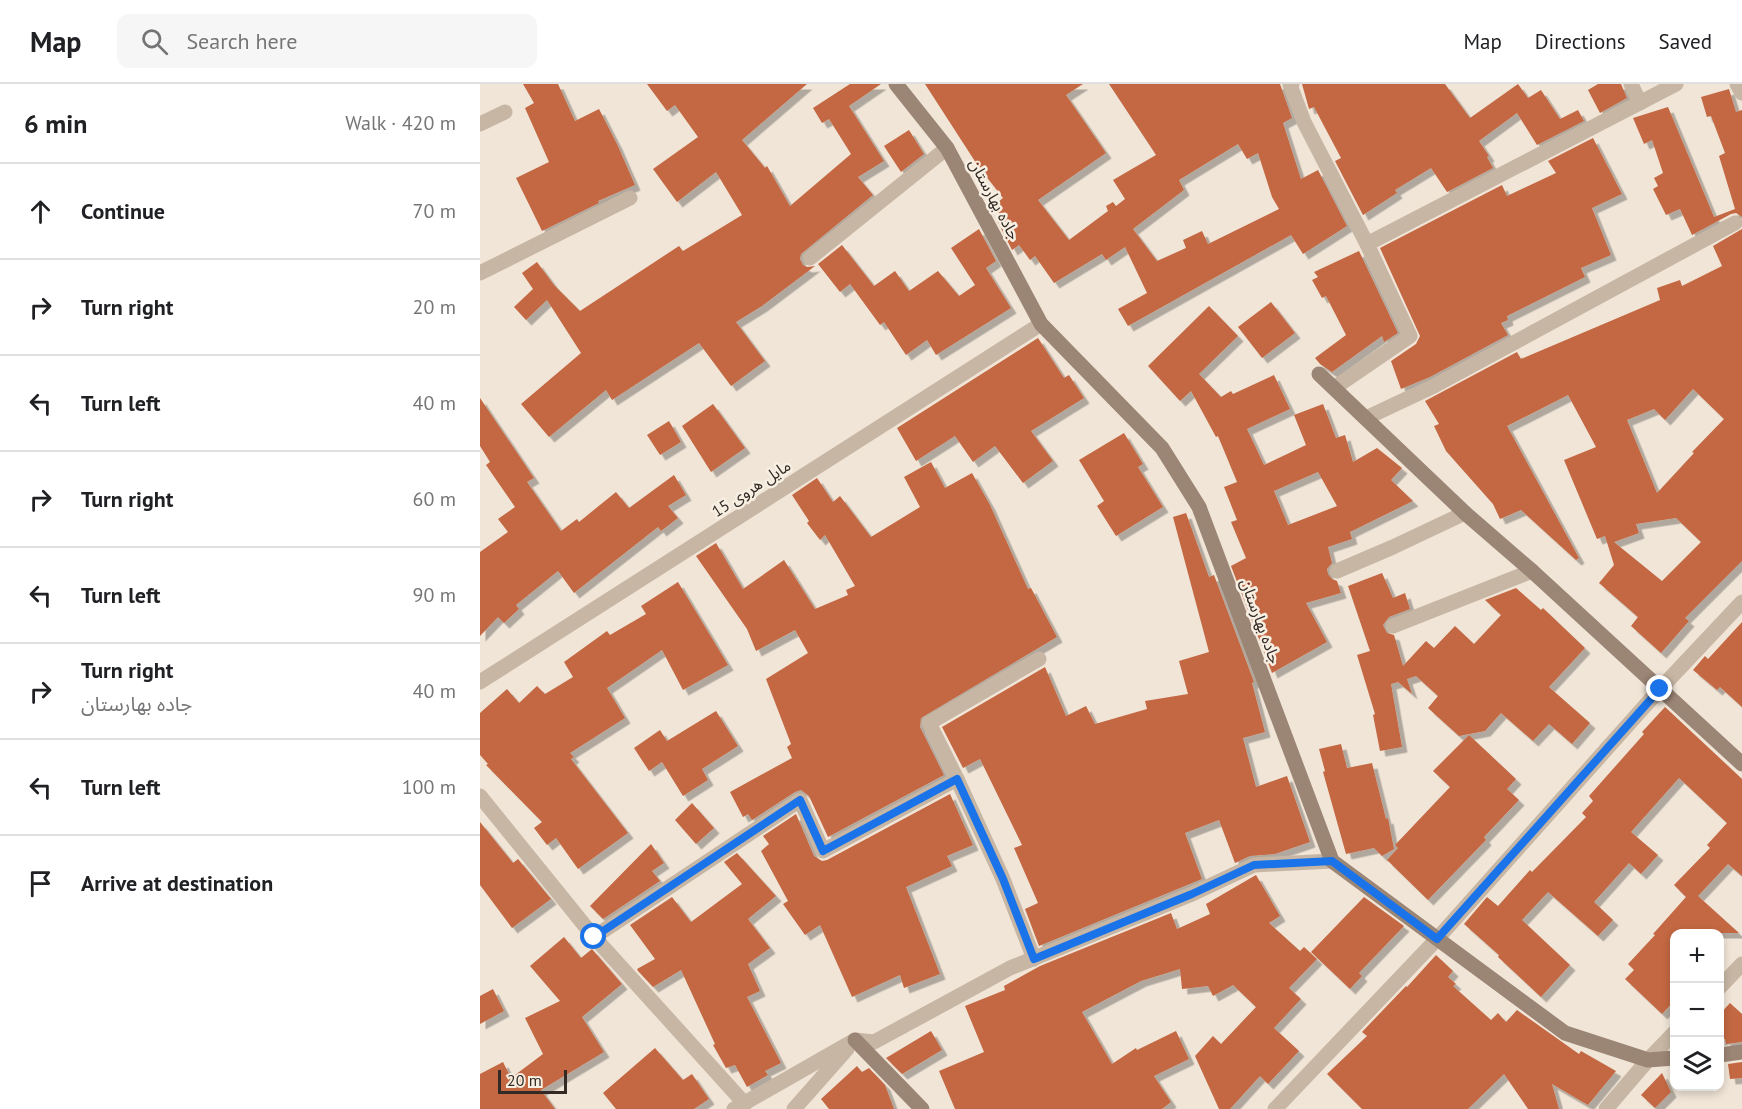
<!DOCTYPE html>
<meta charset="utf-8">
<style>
body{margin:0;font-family:"PT Sans","Noto Sans Arabic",sans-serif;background:#f6f6f6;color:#202124}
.controls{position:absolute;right:18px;bottom:18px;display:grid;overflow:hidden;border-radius:12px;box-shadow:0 3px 9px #0003}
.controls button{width:54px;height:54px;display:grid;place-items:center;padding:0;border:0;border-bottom:2px solid #e0e0e0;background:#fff;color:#202124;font:30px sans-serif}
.scale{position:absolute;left:18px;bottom:15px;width:69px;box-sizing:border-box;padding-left:6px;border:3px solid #332a25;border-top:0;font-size:16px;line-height:21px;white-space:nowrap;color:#332a25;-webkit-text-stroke:4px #f8efe3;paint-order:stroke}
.stop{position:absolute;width:18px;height:18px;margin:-14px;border:4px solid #1a73e8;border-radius:50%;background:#fff}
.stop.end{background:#1a73e8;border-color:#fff;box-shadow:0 2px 6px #0008}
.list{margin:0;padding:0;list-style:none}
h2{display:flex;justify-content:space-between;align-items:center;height:78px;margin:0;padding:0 24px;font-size:26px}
h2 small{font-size:20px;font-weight:400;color:#757577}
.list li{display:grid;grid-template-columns:39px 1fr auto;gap:18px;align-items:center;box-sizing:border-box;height:96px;padding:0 24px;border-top:2px solid #e0e0e0}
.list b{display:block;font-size:22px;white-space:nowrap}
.list p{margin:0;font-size:20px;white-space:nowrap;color:#757577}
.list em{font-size:20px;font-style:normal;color:#757577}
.icon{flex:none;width:33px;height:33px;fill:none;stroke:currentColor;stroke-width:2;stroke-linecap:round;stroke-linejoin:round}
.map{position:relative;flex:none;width:1262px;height:1025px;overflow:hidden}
header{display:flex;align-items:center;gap:36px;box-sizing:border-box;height:84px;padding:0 30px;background:#fff;border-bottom:2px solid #e0e0e0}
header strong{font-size:28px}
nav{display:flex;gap:33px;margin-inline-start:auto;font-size:21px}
.search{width:420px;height:54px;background:#f6f6f6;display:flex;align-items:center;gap:15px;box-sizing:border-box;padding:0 21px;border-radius:12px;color:#757577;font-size:22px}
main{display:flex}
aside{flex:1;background:#fff}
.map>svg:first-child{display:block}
.building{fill:#c36742;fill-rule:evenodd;filter:url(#shadow)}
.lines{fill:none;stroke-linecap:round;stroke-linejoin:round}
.street{stroke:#c7b6a4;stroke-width:15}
.secondary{stroke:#9b8575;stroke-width:15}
.route{stroke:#1a73e8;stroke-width:8}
.labels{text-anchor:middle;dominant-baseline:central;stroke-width:5;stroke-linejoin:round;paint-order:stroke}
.street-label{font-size:16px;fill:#332a25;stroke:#f8efe3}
</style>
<header>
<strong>Map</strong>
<div class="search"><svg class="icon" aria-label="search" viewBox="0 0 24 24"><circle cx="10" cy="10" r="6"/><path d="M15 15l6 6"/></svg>Search here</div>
<nav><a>Map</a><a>Directions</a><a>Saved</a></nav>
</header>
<main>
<aside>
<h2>6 min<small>Walk · 420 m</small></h2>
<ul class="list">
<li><svg class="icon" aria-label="ahead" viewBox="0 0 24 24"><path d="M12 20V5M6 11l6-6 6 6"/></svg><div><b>Continue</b></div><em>70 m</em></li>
<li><svg class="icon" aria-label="right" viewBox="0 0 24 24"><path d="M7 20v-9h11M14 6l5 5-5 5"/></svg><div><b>Turn right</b></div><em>20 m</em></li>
<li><svg class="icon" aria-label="left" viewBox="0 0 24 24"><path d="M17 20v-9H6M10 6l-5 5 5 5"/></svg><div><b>Turn left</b></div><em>40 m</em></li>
<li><svg class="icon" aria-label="right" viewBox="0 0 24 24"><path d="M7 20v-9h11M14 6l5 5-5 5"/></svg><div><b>Turn right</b></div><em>60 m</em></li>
<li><svg class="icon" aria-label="left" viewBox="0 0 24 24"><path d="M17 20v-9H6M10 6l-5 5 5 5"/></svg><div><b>Turn left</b></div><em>90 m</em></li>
<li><svg class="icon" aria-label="right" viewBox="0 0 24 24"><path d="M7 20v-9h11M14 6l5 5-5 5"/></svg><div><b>Turn right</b><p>جاده بهارستان</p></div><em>40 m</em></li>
<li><svg class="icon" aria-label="left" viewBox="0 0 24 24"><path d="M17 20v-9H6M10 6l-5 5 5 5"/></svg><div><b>Turn left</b></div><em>100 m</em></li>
<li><svg class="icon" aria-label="arrive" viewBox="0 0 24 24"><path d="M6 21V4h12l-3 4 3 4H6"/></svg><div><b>Arrive at destination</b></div></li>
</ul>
</aside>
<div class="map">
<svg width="1262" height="1025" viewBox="0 0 1262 1025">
<defs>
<filter id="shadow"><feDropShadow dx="5.5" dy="5.5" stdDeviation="0" flood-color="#0004"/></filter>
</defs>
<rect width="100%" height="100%" fill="#f0e5d7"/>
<g class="building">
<path d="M 43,0 L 78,0 L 95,37 L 119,25 L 137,60 L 155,101 L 118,117 L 119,119 L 62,147 L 36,94 L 69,78 L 45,24 L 54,19 Z"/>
<path d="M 167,0 L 327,0 L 262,56 L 285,84 L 287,82 L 310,122 L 371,70 L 349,35 L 342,39 L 333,24 L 370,0 L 401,0 L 369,22 L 404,77 L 378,93 L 393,111 L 321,170 L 320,175 L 323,181 L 327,183 L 335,182 L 282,222 L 256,238 L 285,277 L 251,302 L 219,259 L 132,316 L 126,306 L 69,353 L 41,320 L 101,269 L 67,216 L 46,236 L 34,223 L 53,205 L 42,189 L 57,178 L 74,201 L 100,227 L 199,162 L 203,167 L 262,131 L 236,88 L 197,118 L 173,85 L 218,53 L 195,21 L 187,27 Z"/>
<path d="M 445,0 L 603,0 L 586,11 L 626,69 L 558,116 L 589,156 L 628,127 L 626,122 L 633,118 L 636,122 L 645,115 L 633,96 L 676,71 L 629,0 L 800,0 L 812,34 L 803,39 L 821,95 L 838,86 L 867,142 L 823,170 L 811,151 L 648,242 L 638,225 L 667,209 L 645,163 L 626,176 L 622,170 L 574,199 L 555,172 L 550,176 L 539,161 L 532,166 L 516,134 L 520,131 L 513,122 L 523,114 L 498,82 ZM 758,60 L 767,75 L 778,69 L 792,113 L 799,125 L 728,160 L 722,147 L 703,156 L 706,164 L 677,177 L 653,145 L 704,106 L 699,96 Z"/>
<path d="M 822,0 L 965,0 L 990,34 L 1038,0 L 1048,14 L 1061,6 L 1080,35 L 1098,26 L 1104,37 L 1057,61 L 1037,29 L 999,57 L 1009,72 L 1007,73 L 1013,84 L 967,108 L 951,84 L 915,106 L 917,109 L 883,131 L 855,77 L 861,74 L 834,23 L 829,25 Z"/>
<path d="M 1118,0 L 1141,0 L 1147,14 L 1120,29 L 1108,6 Z"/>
<path d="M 1249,5 L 1256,28 L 1262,26 L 1262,133 L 1256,129 L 1251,130 L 1212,151 L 1200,125 L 1186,131 L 1173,105 L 1178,102 L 1174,94 L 1183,89 L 1172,56 L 1164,60 L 1153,34 L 1188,23 L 1234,133 L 1255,125 L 1239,72 L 1245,69 L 1231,32 L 1227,33 L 1221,13 Z"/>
<path d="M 429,46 L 444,70 L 421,88 L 404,62 Z"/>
<path d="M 1113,54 L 1142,110 L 1112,124 L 1131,171 L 1101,184 L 1105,193 L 1027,232 L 1028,236 L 1021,239 L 1028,251 L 950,293 L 921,305 L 911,277 L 936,260 L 940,252 L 900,164 L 1022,101 L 1027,112 L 1076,89 L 1068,77 Z"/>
<path d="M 499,145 L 516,177 L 506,184 L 531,224 L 456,271 L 447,256 L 426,271 L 404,238 L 400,241 L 370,200 L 360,208 L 338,180 L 362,161 L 394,202 L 415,187 L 429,207 L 458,187 L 479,212 L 495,201 L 471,164 Z"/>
<path d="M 1262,145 L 1262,477 L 1205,534 L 1209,537 L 1181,569 L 1151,542 L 1158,533 L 1119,499 L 1134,481 L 1125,452 L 1117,455 L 1084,376 L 1116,363 L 1088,311 L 1027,342 L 1099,474 L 1096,476 L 1041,426 L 1020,435 L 1013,420 L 966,367 L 954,342 L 959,340 L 945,317 L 1037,268 L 1041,275 L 1180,216 L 1177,204 L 1200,196 L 1202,202 L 1242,182 L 1233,162 ZM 1213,305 L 1244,335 L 1212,368 L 1214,369 L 1177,409 L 1147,336 L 1174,325 L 1185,336 ZM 1196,434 L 1221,458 L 1182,497 L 1134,458 L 1159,449 L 1156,440 Z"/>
<path d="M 879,167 L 918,249 L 904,258 L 902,252 L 852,288 L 840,280 L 835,274 L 866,251 L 846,212 L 842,214 L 832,196 L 838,193 L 834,188 Z"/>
<path d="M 791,218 L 815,249 L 782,274 L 758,243 Z"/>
<path d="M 729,222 L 758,252 L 719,290 L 741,313 L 751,307 L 753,310 L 794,291 L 810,325 L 767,345 L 784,381 L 826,361 L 814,331 L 843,320 L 856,354 L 865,351 L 873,378 L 897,364 L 922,384 L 911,396 L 933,417 L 870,448 L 872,455 L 848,463 L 852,479 L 847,485 L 848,490 L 852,495 L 857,497 L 861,509 L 826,519 L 847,558 L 792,589 L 751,482 L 766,474 L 751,438 L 757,436 L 744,403 L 757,398 L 738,352 L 736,353 L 711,307 L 700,317 L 668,282 ZM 838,388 L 857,422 L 808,441 L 794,407 Z"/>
<path d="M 558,254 L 584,294 L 589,291 L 604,314 L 551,347 L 573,377 L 543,399 L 515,362 L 493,378 L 475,352 L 436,377 L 417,344 Z"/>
<path d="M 0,314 L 54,394 L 47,398 L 81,447 L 97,435 L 99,438 L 136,408 L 149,424 L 194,391 L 206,411 L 188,422 L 198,434 L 181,447 L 178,443 L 94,509 L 78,487 L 36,521 L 39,525 L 24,539 L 18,533 L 0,552 L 0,468 L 28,448 L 18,435 L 35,423 L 6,381 L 10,378 L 0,362 Z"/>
<path d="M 233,320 L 265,364 L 231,388 L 202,342 Z"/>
<path d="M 189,337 L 201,358 L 180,371 L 167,351 Z"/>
<path d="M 644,349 L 663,380 L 658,383 L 683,423 L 636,452 L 617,422 L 624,417 L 599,376 Z"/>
<path d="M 451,378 L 465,404 L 492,389 L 510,421 L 548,505 L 551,504 L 577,553 L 441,634 L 440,643 L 464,691 L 348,753 L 329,712 L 321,706 L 315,708 L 272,736 L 268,730 L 263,733 L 250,708 L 312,674 L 307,663 L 311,660 L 286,595 L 328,569 L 315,546 L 276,567 L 267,545 L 216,472 L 236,459 L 263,505 L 304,476 L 335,525 L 368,511 L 366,506 L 375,502 L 345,451 L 340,456 L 327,439 L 329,437 L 312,411 L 337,394 L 353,418 L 360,412 L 391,453 L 440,423 L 424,393 Z"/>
<path d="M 706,429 L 729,493 L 734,491 L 774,598 L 772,599 L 785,648 L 763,654 L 776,703 L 807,692 L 830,758 L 795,770 L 770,772 L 755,779 L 739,736 L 705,749 L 722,795 L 559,862 L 545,825 L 558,819 L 534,764 L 542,761 L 500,675 L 483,684 L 462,643 L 565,583 L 586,632 L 606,622 L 615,640 L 667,625 L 665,617 L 708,610 L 699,577 L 729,568 L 693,433 Z"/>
<path d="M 902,489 L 913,514 L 925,509 L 930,525 L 909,533 L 903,541 L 907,549 L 914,551 L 923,582 L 946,557 L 954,564 L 975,542 L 994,560 L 1021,531 L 1005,516 L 1036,504 L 1061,526 L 1063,524 L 1105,564 L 1069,603 L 1110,639 L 1092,660 L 1069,640 L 1053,657 L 1021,629 L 1005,647 L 979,652 L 948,624 L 958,612 L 936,592 L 927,595 L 932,610 L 918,598 L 911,600 L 922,663 L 900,667 L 893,631 L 895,630 L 877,571 L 890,567 L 868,502 Z"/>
<path d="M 198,498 L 248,581 L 203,606 L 182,566 L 127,604 L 145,634 L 90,669 L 94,673 L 91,675 L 148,749 L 98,785 L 76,754 L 67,761 L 54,744 L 62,738 L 6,681 L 8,680 L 0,671 L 0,629 L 27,605 L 39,619 L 57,602 L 65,610 L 93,593 L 84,578 L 127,547 L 130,551 L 166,530 L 161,522 Z"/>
<path d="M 1262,538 L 1262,623 L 1240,603 L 1237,606 L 1213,586 L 1225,572 L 1228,575 Z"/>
<path d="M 1185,623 L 1262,695 L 1262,792 L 1248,780 L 1218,812 L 1259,849 L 1194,849 L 1194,917 L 1182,930 L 1145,895 L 1154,886 L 1148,880 L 1175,851 L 1173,850 L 1206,813 L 1194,801 L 1230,764 L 1227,761 L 1247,739 L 1199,694 L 1151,748 L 1178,771 L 1161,790 L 1149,779 L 1114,818 L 1133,836 L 1118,852 L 1068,808 L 1042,836 L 1090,881 L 1061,913 L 1018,873 L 1019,871 L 984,840 L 1007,813 L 1018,822 L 1050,786 L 1052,788 L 1106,733 L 1102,729 L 1113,717 L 1109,712 L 1164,650 L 1162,648 Z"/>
<path d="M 236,627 L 258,662 L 222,685 L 228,696 L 203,712 L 182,678 L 169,687 L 154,664 L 180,646 L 187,657 Z"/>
<path d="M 989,651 L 1036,695 L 1027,705 L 1039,716 L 1004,753 L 1006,756 L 948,816 L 907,776 L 918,764 L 915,761 L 970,703 L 953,687 Z"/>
<path d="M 861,660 L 867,684 L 892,679 L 906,735 L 908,734 L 914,765 L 902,772 L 894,764 L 866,770 L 843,688 L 845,687 L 839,665 Z"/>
<path d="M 470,710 L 493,761 L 467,772 L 472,782 L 426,803 L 460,890 L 424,904 L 420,891 L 372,913 L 340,841 L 325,851 L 303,820 L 308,817 L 281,767 L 289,760 L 283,752 L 316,730 L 334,772 L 342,777 L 347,776 Z"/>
<path d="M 212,719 L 234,744 L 216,760 L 195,736 Z"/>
<path d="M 0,738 L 33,779 L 38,775 L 71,815 L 32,844 L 0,801 Z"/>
<path d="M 171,760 L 184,779 L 172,787 L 180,797 L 123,835 L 110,822 Z"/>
<path d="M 257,769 L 296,812 L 268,835 L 290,864 L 268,880 L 280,907 L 267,913 L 301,979 L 285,987 L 288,991 L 267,1003 L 255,981 L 246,984 L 233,961 L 235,960 L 201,886 L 173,903 L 158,887 L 157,885 L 175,875 L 150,841 L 192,813 L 211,838 L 262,800 L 244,778 Z"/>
<path d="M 776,791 L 800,832 L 789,839 L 820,867 L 824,863 L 837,875 L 809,904 L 821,915 L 794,944 L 819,967 L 788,1000 L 780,992 L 750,1025 L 739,1025 L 715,972 L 733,952 L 741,960 L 776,923 L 753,901 L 733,912 L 728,902 L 702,905 L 700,885 L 661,897 L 602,928 L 632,980 L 656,964 L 657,966 L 696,947 L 709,975 L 674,992 L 691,1018 L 682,1025 L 475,1025 L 459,987 L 504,968 L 485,922 L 525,906 L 524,902 L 560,882 L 691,829 L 697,845 L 730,830 L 726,820 Z"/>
<path d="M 884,813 L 924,842 L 879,889 L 882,892 L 870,905 L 831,868 Z"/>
<path d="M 84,853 L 101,874 L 112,865 L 142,900 L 102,933 L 124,968 L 61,1006 L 75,1025 L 0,1025 L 0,990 L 23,978 L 31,994 L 63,970 L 45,934 L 80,917 L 50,882 Z"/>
<path d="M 956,871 L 973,887 L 968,893 L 976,900 L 973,902 L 1011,936 L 1018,929 L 1026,938 L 1037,926 L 1099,970 L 1101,967 L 1136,987 L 1108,1021 L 1072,1000 L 1079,1025 L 1048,1025 L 1024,990 L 988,1025 L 882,1025 L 847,990 L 887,952 L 882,948 L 926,902 L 927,903 Z"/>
<path d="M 13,905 L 24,927 L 0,940 L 0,912 Z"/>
<path d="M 1250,919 L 1262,930 L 1262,958 L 1246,960 L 1245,955 L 1239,956 L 1239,931 Z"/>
<path d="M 451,947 L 462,966 L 422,990 L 406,974 Z"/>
<path d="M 175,964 L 203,996 L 212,990 L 229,1015 L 214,1025 L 136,1025 L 123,1009 Z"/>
<path d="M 1262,978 L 1262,994 L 1250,995 L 1248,980 Z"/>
<path d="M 377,982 L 382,988 L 389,984 L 405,1001 L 414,1025 L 349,1025 L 341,1015 Z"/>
<path d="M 1182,989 L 1191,1008 L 1175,1024 L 1161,1011 Z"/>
</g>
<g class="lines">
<g class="street">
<path d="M 812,0 L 810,1 L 824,38 L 887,160 L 930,252 L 854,304"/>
<path d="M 1151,0 L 1160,19"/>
<path d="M 1257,0 L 1262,9"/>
<path d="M 0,40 L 25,28"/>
<path d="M 887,160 L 1196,0"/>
<path d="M 330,174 L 467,64"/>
<path d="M 0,189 L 150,114"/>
<path d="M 886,334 L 954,302 L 1255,139"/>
<path d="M 857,487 L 913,463 L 985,429"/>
<path d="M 913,542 L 1052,487"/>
<path d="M 0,598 L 561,240"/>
<path d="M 477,695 L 523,795 L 554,875"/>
<path d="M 0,712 L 114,853 L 265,1020"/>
<path d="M 114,853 L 320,716 L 343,767 L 477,695 L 449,639 L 559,575"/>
<path d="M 1240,903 L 1262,880"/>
<path d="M 254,1025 L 375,956 L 394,958 L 530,884 L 712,810 L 774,781 L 852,777"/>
<path d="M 314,1025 L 367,965"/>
<path d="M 795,1025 L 957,855 L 1180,605 L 1262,518"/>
<path d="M 1126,1025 L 1168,976 L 1194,949"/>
</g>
<g class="secondary">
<path d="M 416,0 L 467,64 L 561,240 L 682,364 L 719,423 L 852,777 L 1085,949 L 1168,976 L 1194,974"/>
<path d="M 839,290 L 985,429 L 1052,487 L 1262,680"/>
<path d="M 375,956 L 442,1025"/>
<path d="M 1240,971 L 1262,968"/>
</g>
</g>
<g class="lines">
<path class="route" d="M 114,853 L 320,716 L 343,767 L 477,695 L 523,795 L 554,875 L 712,810 L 774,781 L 852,777 L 957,855 L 1180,605"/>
</g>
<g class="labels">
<g class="street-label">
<text transform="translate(515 115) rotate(62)">جاده بهارستان</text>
<text transform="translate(271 404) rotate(-33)">مایل هروی 15</text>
<text transform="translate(781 537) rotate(70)">جاده بهارستان</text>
</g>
</g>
</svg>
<div class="controls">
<button>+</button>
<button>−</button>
<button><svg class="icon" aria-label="layers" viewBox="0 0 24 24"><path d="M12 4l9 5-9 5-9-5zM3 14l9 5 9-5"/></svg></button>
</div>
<div class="scale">20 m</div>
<div class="stop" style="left:114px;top:853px"></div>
<div class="stop end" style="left:1180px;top:605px"></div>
</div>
</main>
